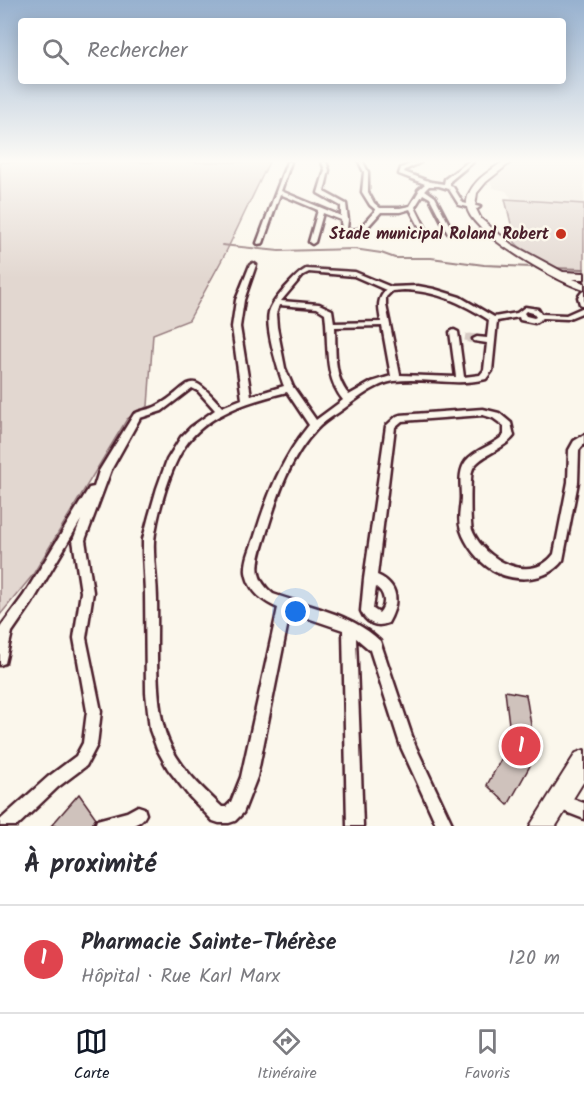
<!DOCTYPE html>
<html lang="fr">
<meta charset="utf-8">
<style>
body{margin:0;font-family:Kalam,sans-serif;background:#f7f7f7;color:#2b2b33}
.you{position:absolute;left:296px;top:612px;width:21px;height:21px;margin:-15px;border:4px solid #fff;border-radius:50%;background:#1a73e8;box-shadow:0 0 0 9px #1a73e833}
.badge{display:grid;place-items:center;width:39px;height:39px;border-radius:50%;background:#111827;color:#fff;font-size:20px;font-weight:700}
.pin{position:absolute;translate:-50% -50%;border:3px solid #fff;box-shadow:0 2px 6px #0006}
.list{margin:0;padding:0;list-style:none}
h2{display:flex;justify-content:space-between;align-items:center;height:78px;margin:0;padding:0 24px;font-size:26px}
h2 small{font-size:20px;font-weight:400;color:#7c7c81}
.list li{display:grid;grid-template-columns:39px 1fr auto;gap:18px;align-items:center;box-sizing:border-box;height:108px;padding:0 24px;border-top:2px solid #e1e1e2}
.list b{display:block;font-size:22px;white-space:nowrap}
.list p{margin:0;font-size:20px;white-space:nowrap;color:#7c7c81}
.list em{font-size:20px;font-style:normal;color:#7c7c81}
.icon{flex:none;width:33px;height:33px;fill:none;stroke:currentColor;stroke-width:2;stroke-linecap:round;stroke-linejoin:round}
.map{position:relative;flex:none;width:584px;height:826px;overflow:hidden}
.search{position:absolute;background:#fff;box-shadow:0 3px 15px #0003;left:18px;right:18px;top:18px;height:66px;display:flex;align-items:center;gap:15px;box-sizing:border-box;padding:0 21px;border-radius:6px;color:#7c7c81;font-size:22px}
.sheet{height:186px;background:#fff}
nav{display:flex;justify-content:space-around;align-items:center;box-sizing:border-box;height:84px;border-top:2px solid #e1e1e2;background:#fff;font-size:16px;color:#7c7c81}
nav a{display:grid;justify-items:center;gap:3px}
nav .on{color:#111827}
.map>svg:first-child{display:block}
.built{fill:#eee7de}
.green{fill:#e2d7d0;stroke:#967b7e;stroke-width:1.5}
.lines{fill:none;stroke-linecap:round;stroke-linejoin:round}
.stream{stroke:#907477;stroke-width:2}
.building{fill:#cfc2bc;stroke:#4a1f2b;stroke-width:1.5}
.street-tunnel-far1{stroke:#d8ccc5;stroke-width:7;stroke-dasharray:7 4;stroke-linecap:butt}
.street-tunnel{stroke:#d8ccc5;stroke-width:9;stroke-dasharray:9 4.5;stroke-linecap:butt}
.street-casing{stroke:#4a1f2b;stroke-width:5}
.secondary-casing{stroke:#4a1f2b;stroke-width:4}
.street{fill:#fbf7ec;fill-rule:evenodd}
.secondary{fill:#fbf7ec;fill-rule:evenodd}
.poi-dot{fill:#c8321e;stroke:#fbf7ec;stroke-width:2}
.labels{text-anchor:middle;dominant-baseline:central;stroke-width:5;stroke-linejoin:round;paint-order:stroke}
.far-poi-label{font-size:16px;font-weight:bold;fill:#4a1f2b;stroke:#fbf7ec;text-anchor:end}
</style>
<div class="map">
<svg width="584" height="826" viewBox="0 0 584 826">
<rect width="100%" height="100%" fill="#fbf7ec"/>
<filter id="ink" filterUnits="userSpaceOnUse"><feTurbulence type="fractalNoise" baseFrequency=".0167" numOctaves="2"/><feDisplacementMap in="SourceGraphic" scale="12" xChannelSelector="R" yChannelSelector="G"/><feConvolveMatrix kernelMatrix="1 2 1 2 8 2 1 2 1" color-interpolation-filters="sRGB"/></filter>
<g filter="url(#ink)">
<path class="built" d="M 511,162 L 584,162 L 584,204 L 512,199 L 506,191 L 493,188 L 490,180 Z"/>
<g class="green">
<path d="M 0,162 L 269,162 L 225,254 L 189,320 L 153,334 L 148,406 L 127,419 L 32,576 L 0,615 Z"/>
<path d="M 505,199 L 584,204 L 584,274 C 578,274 571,274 565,273 C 550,269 511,247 509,231 L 512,228 Z"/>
</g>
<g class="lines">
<g class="stream">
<path d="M 222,245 L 279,251 L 354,249 L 381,253 L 395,258 L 431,258 L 484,265 L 532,267"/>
<path d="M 552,268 L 584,269"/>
</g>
</g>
<g class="building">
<path d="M 505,691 L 526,695 L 536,755 L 508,805 L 487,785 L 511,741 Z"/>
<path d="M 79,794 L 96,818 L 91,826 L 51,826 Z"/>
</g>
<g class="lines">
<path class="street-tunnel-far1" d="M 465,337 L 477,339"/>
<path class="street-tunnel" d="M 468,338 L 477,339"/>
<g class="street-casing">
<g id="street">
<path d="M 287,162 L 291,162 L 281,191 L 341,216 L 341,206 L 318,193 L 325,170 L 322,162 L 326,162 L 329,170 L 324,192 L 346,204 L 348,220 L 347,228 L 352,230 L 359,229 L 376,210 L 370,205 L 362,192 L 364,172 L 359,162 L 363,162 L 368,172 L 368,192 L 374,203 L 380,208 L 400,208 L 410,206 L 419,191 L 418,190 L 425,184 L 399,174 L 401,168 L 415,162 L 421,162 L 405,170 L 404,172 L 431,182 L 444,184 L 445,179 L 468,162 L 473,162 L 450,181 L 450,186 L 453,187 L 463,203 L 480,207 L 477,209 L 459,205 L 449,189 L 439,186 L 429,186 L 425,190 L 435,197 L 453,232 L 452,233 L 448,233 L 430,198 L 423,194 L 415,207 L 426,229 L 425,230 L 421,230 L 410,209 L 400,212 L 381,212 L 363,232 L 351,234 L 342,230 L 341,220 L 323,213 L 315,242 L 312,244 L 309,242 L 318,210 L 280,194 L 263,243 L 258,244 L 257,243 Z"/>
<path d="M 253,263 L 256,265 L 244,300 L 240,327 L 251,396 L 284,386 C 278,370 265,328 269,312 C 272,302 279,296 285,288 C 292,281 297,274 306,269 L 355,272 L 391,287 L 418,286 L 434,289 L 460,297 L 494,317 L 517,313 L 525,307 L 538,309 L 541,314 L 566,315 L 584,307 L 584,312 L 567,319 L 543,318 L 535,323 L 520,320 L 519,317 L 497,321 L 492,371 L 486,379 C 455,387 425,377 394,381 C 376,384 361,396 346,407 C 337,414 325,420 317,429 C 290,457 278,495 267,531 C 260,556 249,575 273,594 C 309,607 351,613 380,641 L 415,745 L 453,826 L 437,826 L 401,747 L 370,650 L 356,638 L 363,826 L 347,826 L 343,630 L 290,612 L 257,777 L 243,813 L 235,821 L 229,823 L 219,823 L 213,821 L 189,796 L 168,769 L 157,749 L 150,730 L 146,693 L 145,592 L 143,554 L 143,539 L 149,516 L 157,488 L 167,460 L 181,437 L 191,427 L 215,410 L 198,391 L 192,388 L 162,411 L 140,418 L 111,470 L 85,540 L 93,592 L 86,638 L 101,711 L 97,745 L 86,766 L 58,787 L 17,826 L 0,826 L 0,820 L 48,777 L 76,756 L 83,743 L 87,711 L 74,638 L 81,592 L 73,540 L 81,520 L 32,603 L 12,632 L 5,663 L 0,665 L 0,628 L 2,625 L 24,595 L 89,488 L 94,487 L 99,471 L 134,414 C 141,410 150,410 157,406 C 194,386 185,365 222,407 L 242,399 L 232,327 L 236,300 L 250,265 ZM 309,272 L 354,276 L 386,290 C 376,301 379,308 381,322 L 334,323 L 332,310 L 319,304 L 281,301 L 303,275 ZM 404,290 C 437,291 462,303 489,320 L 487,338 L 477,337 L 473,339 L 474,341 L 487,343 L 484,370 L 480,375 L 464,377 L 458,332 L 454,330 L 450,332 L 456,377 L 400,375 L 386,305 L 386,297 L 392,291 ZM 279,305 L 317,308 L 325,313 C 329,343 323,375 343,400 L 316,420 L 293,387 L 285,368 L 277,327 L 276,314 ZM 526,311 L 533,313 L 536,317 L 534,318 L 526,316 L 524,313 ZM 382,326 L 391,376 L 372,382 L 349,395 C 333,377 336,350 335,327 ZM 287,392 L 309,425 C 282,458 267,496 255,536 C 251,548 245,560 246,572 C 249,591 262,601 278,608 L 241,777 L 231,802 L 226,807 L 222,807 C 202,788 178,766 168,740 C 153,703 158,641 157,600 C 157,580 153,560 154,541 C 157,514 171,463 188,442 C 211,412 251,401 287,392 Z"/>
<path d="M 584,291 L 584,306 L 580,304 L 578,297 L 582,292 Z"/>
<path d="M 483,409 L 499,413 L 511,423 L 514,436 C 504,450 476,456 472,471 C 470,477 470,525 472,530 C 484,560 531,585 554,554 L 568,482 L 569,450 L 574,441 L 584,435 L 584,444 L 579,450 L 578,482 L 563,560 C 547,582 514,583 492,570 C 478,561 466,545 461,530 C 457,519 461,508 461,497 C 461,485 458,472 466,461 C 475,449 493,446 504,435 L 504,426 L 493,418 L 483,415 L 402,421 L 395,427 L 377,575 C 400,585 399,604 388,623 C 376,628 366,623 361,611 L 364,579 L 386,426 L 397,416 L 400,415 ZM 376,587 C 385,593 387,605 379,613 L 373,609 Z"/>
<path d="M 558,794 L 584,803 L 584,819 L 553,807 L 550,802 L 553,797 Z"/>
<path d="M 138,806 L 144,808 L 146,814 C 143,821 138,823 131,826 L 95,826 L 97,820 L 127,812 Z"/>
</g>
</g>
<g class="secondary-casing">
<g id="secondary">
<path d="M 503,162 L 511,162 L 486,182 L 477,193 L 475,207 L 481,219 L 511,244 L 563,272 L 584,273 L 584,279 L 573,279 L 584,283 L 584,290 C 560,283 470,233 467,207 C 465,185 488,172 503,162 Z"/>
<path d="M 584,750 L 584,781 L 556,826 L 530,826 L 576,753 Z"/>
</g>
</g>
<use href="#street" class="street"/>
<use href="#secondary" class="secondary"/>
</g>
</g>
<linearGradient id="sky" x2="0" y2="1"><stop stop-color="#97b1cf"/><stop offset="0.58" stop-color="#fdfbf6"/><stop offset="1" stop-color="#fdfbf6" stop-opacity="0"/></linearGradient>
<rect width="584" height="278" fill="url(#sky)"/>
<circle class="poi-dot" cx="561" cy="234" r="6"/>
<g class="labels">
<g class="far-poi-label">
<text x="549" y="234">Stade municipal Roland Robert</text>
</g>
</g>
</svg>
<div class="you"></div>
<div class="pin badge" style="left:521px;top:746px;background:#e0444e">1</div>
<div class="search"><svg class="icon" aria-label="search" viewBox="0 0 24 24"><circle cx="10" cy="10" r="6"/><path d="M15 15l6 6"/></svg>Rechercher</div>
</div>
<section class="sheet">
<h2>À proximité<small></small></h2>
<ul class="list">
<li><span class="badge" style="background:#e0444e">1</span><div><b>Pharmacie Sainte-Thérèse</b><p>Hôpital · Rue Karl Marx</p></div><em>120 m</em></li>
</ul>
</section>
<nav>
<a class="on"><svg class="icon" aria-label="map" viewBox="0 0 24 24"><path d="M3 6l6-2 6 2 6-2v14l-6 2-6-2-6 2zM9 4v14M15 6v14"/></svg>Carte</a>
<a><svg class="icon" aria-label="directions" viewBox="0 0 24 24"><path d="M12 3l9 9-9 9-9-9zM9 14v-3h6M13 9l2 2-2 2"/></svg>Itinéraire</a>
<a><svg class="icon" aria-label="saved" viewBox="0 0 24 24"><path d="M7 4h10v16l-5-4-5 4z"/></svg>Favoris</a>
</nav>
